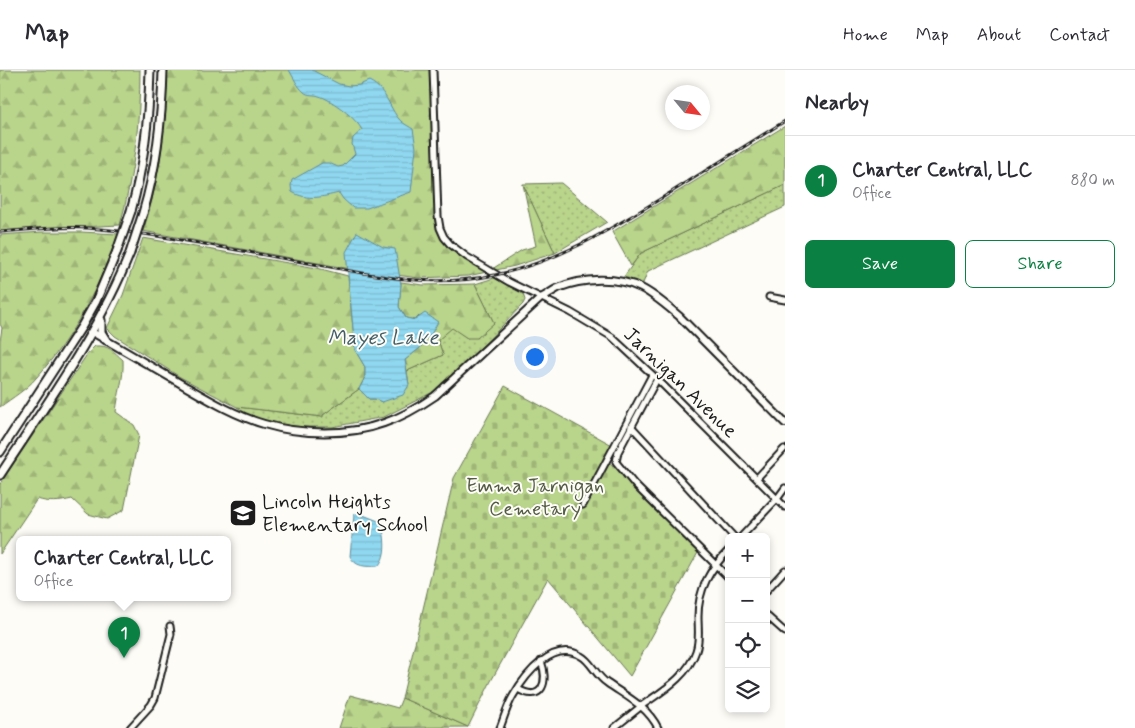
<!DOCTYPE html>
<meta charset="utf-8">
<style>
body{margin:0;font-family:Mynerve,sans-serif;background:#f7f7f7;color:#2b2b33}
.controls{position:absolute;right:15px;bottom:15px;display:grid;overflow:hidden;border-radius:8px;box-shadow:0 2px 8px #0003}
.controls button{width:45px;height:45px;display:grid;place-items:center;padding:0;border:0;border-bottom:1px solid #e1e1e2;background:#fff;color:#2b2b33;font:25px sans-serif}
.compass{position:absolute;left:665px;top:15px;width:45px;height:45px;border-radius:50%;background:#fff;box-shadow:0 2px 8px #0003;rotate:119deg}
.you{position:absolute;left:534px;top:286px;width:18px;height:18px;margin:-12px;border:4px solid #fff;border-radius:50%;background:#1a73e8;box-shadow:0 0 0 8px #1a73e833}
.badge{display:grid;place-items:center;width:32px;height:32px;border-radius:50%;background:#0b8043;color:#fff;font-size:16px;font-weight:700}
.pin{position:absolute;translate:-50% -41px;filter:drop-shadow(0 1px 2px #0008)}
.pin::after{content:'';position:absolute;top:26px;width:18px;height:15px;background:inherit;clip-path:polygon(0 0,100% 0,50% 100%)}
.popup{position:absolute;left:16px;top:466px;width:215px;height:65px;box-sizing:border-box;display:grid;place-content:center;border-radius:8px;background:#fff;filter:drop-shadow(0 1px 4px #0005);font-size:16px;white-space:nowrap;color:#7c7c81}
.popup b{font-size:19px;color:#2b2b33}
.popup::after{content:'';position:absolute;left:50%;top:100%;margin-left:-10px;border:10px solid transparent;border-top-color:#fff}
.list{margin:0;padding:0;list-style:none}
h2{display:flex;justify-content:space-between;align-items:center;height:65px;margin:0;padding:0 20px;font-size:21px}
h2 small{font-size:16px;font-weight:400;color:#7c7c81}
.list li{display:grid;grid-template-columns:32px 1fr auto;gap:15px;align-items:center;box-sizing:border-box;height:90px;padding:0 20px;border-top:1px solid #e1e1e2}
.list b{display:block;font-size:19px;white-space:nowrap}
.list p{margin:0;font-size:16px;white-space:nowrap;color:#7c7c81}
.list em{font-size:16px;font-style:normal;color:#7c7c81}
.actions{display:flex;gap:10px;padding:15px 20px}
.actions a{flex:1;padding:11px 0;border:1px solid #0b8043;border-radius:8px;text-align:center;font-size:18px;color:#0b8043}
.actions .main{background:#0b8043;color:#fff}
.icon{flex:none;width:28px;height:28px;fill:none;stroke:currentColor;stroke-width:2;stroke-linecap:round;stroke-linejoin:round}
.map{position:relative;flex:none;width:785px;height:658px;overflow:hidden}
header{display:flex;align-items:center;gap:30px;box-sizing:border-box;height:70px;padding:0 25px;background:#fff;border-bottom:1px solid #e1e1e2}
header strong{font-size:24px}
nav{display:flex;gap:28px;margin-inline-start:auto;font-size:18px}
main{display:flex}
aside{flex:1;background:#fff}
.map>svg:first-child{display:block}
.grass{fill:url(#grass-dots);stroke:#6a7854}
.forest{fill:url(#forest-firs);stroke:#6a7854}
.cemetery{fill:url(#cemetery-stones);stroke:#6a7854}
.water{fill:url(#water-rules);stroke:#618d9b}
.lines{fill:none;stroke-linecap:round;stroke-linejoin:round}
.minor-casing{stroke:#1c1c1c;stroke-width:9}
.major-casing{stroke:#1c1c1c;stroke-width:10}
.highway-casing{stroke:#1c1c1c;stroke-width:11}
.minor{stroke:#fdfcf7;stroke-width:5}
.major{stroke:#fdfcf7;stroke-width:6}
.highway{stroke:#fdfcf7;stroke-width:7}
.rail-casing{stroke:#1c1c1c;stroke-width:3}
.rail{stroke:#fdfcf7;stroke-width:1;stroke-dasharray:4;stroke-linecap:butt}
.highway-bridge-casing{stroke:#1c1c1c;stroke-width:11;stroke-linecap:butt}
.highway-bridge{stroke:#fdfcf7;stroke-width:7}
.labels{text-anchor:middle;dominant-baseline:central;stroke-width:4;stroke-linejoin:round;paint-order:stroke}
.street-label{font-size:20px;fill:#1c1c1c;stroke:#fdfcf7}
.park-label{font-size:20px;fill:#535c43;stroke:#fdfcf7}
.poi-label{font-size:20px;fill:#1c1c1c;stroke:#fdfcf7;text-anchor:start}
.water-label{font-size:21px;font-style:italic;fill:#445e66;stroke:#fdfcf7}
</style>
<header>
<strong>Map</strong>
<nav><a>Home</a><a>Map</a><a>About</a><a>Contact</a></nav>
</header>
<main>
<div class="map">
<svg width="785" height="658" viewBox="0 0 785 658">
<defs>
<pattern id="grass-dots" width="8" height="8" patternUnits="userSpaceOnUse" patternTransform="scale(1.25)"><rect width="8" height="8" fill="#b9d48b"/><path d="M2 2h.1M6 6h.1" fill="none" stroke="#9eb577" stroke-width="1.8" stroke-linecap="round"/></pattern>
<pattern id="forest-firs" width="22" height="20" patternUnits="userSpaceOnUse" patternTransform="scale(1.25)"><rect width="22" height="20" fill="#b9d48b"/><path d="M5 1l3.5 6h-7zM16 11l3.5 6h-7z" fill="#9eb577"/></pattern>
<pattern id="cemetery-stones" width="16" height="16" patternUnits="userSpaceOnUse" patternTransform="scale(1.25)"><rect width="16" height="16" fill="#b9d48b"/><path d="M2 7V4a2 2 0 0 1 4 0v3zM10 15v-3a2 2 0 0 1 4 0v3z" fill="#9eb577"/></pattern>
<pattern id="water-rules" width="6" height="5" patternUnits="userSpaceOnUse" patternTransform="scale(1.25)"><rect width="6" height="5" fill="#8fd8f0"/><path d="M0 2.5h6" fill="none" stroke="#7bb9cd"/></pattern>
</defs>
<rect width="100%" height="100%" fill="#fdfcf7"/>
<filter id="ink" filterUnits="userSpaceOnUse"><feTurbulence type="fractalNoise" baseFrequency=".02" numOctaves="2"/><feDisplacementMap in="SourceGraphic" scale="10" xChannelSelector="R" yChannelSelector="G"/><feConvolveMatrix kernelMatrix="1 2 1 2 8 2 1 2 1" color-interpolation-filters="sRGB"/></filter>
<g filter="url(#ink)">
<g class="grass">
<path d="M 561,113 L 607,152 L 555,183 L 523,114 Z"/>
<path d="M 785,115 L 785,137 L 648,201 L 641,218 L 620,212 L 641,183 Z"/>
<path d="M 494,208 L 523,224 L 525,230 L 523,234 L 456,304 L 433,322 L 384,347 L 332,357 L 304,357 L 285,355 L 253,348 L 237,337 L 322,347 L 323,345 L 359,319 L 369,329 L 375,329 L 382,332 L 409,315 L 407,301 L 443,285 L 438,270 L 452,257 L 467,268 L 494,253 L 475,214 Z"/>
</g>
<g class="forest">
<path d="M 0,0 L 140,0 C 140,52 134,105 120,155 L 0,161 Z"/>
<path d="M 166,0 L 433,0 L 438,146 L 444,167 L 489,201 L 522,180 L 536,176 L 523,114 L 555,183 L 515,196 L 468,206 L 419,208 L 345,198 L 143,161 C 160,108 167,55 166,0 Z"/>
<path d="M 785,56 L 785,115 L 641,183 L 631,196 L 612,162 Z"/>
<path d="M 42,162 L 81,162 L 118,164 C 100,216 73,267 36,308 C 27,319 12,328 0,337 L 0,271 L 2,258 L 0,254 L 0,165 Z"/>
<path d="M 143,168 L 317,198 L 348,206 L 355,280 L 365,297 L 365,307 L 359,319 L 323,345 L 323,347 L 237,337 L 180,307 L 115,266 L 107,258 L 123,225 Z"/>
<path d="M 401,212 L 423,215 L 475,214 L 494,253 L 477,268 L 467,268 L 452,258 L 438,270 L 443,285 L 407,301 L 405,290 L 420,278 L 425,269 L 419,246 L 415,250 L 406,248 L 399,237 Z"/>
<path d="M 95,276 C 109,275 113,281 123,290 C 124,309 118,323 116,342 L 134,355 L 139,365 L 124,440 L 107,449 L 88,444 L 72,429 C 60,432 49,433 37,429 L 0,484 L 0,414 L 88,283 Z"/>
<path d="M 350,625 L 398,638 L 402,628 L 468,657 L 339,658 Z"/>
</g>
<path class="cemetery" d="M 505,316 L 614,376 L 606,390 L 635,415 L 700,479 L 630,606 L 548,508 L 491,611 L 468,657 L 402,628 L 454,408 Z"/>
<g class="water">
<path d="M 289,0 L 312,0 L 339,14 L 349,16 L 359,15 L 369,11 C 388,20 390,42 402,52 C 406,55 410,57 413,59 L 416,78 L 411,122 L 367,138 L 353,138 L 343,129 L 339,123 C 322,127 308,131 292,122 L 291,116 L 292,110 L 322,93 L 329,93 L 338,97 L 343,96 L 355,84 L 352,74 L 353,68 L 362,60 C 357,49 331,29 319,26 C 314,24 308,26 304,22 C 297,16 294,8 289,0 Z"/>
<path d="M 357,162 L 383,177 L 395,179 L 401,215 L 399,237 L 406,248 L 415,250 L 425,243 L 438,252 L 429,268 L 425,269 L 420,278 L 405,290 L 409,315 L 403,325 L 382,332 L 375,329 L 369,329 L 359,319 L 365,308 L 365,297 L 355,280 L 346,182 Z"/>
<path d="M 358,443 L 381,452 C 385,465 388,486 378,496 C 366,497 355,497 350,486 L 354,445 Z"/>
</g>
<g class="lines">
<g class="minor-casing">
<g id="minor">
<path d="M 433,0 L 438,146 L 440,158 L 444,167 L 450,174 L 467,187 L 509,212 L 570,242 L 612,267 L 657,309 L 785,437"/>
<path d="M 769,227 L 785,230"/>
<path d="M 657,309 L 618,382 L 616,392 L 635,415 L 729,508"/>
<path d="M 631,356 L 734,467"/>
<path d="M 757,408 L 784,379"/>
<path d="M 583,435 L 652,305"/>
<path d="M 741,467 L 777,429 L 785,418"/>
<path d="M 766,521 L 785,500"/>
<path d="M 766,545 L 785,562"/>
<path d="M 518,619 C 542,633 549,612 541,591"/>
<path d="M 130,658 L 151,635 L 155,628 L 171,564 L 170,556"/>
<path d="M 500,658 C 504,648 507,636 513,626 C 525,605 553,569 581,586 C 591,591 596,606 607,613 C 627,627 647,636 658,658"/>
<path d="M 614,658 C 624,650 634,642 644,634 C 664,620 688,606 696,581 C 700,570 698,558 698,547 C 698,519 710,499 729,480"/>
</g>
</g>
<g class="major-casing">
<path id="major" d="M 92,262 C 121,279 150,296 178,312 C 206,328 233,345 264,354 C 301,365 348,366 384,353 C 402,347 419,337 435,326 L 541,228 C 547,225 552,221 558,218 C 582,208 617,206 641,218 C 655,225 667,236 679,246 L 785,353"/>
</g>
<g class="highway-casing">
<g id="highway">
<path d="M 131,141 C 144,95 149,48 150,0"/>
<path d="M 143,143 C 157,96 162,49 163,0"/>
<path d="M 101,250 L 101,262 L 106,270"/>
<path d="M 0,382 L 82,256 L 96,231 L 117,181"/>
<path d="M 0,405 C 47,333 98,263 130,183"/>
</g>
</g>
<use href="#minor" class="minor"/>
<use href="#major" class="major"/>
<use href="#highway" class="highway"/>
<g class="rail-casing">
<path id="rail" d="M 0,162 C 29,160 58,156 87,158 C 158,163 228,179 297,191 C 367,203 424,220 495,205 C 558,192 611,159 665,126 C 705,101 745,76 785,51"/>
</g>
<use href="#rail" class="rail"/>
<g class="highway-bridge-casing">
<g id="highway-bridge">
<path d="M 117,181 L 131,141"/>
<path d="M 130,183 L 143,143"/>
</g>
</g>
<use href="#highway-bridge" class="highway-bridge"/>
</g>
</g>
<defs>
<g id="school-square" transform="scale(1.4375)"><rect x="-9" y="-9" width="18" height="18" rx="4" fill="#1c1c1c" stroke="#fdfcf7"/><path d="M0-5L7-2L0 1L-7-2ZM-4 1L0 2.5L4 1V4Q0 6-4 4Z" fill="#fff"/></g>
</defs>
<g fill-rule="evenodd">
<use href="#school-square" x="243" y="443"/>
</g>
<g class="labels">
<g class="street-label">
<text transform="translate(680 313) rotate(44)">Jarnigan Avenue</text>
</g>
<g class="park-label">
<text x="535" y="416">Emma Jarnigan<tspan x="535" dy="23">Cemetary</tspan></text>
</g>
<g class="poi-label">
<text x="262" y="432">Lincoln Heights<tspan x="262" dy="23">Elementary School</tspan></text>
</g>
<g class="water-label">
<text x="383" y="268">Mayes Lake</text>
</g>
</g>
</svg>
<div class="controls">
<button>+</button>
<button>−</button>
<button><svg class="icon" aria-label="locate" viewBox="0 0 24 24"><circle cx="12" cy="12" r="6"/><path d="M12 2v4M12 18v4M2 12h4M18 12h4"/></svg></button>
<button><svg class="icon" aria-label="layers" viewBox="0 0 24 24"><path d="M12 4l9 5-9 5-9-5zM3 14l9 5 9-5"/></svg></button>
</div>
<svg class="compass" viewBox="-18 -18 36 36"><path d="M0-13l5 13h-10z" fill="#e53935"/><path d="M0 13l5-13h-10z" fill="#7c7c81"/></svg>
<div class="you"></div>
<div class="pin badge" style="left:124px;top:588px">1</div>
<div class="popup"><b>Charter Central, LLC</b>Office</div>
</div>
<aside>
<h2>Nearby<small></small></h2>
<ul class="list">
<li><span class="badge">1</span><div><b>Charter Central, LLC</b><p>Office</p></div><em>880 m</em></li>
</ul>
<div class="actions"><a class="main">Save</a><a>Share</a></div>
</aside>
</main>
